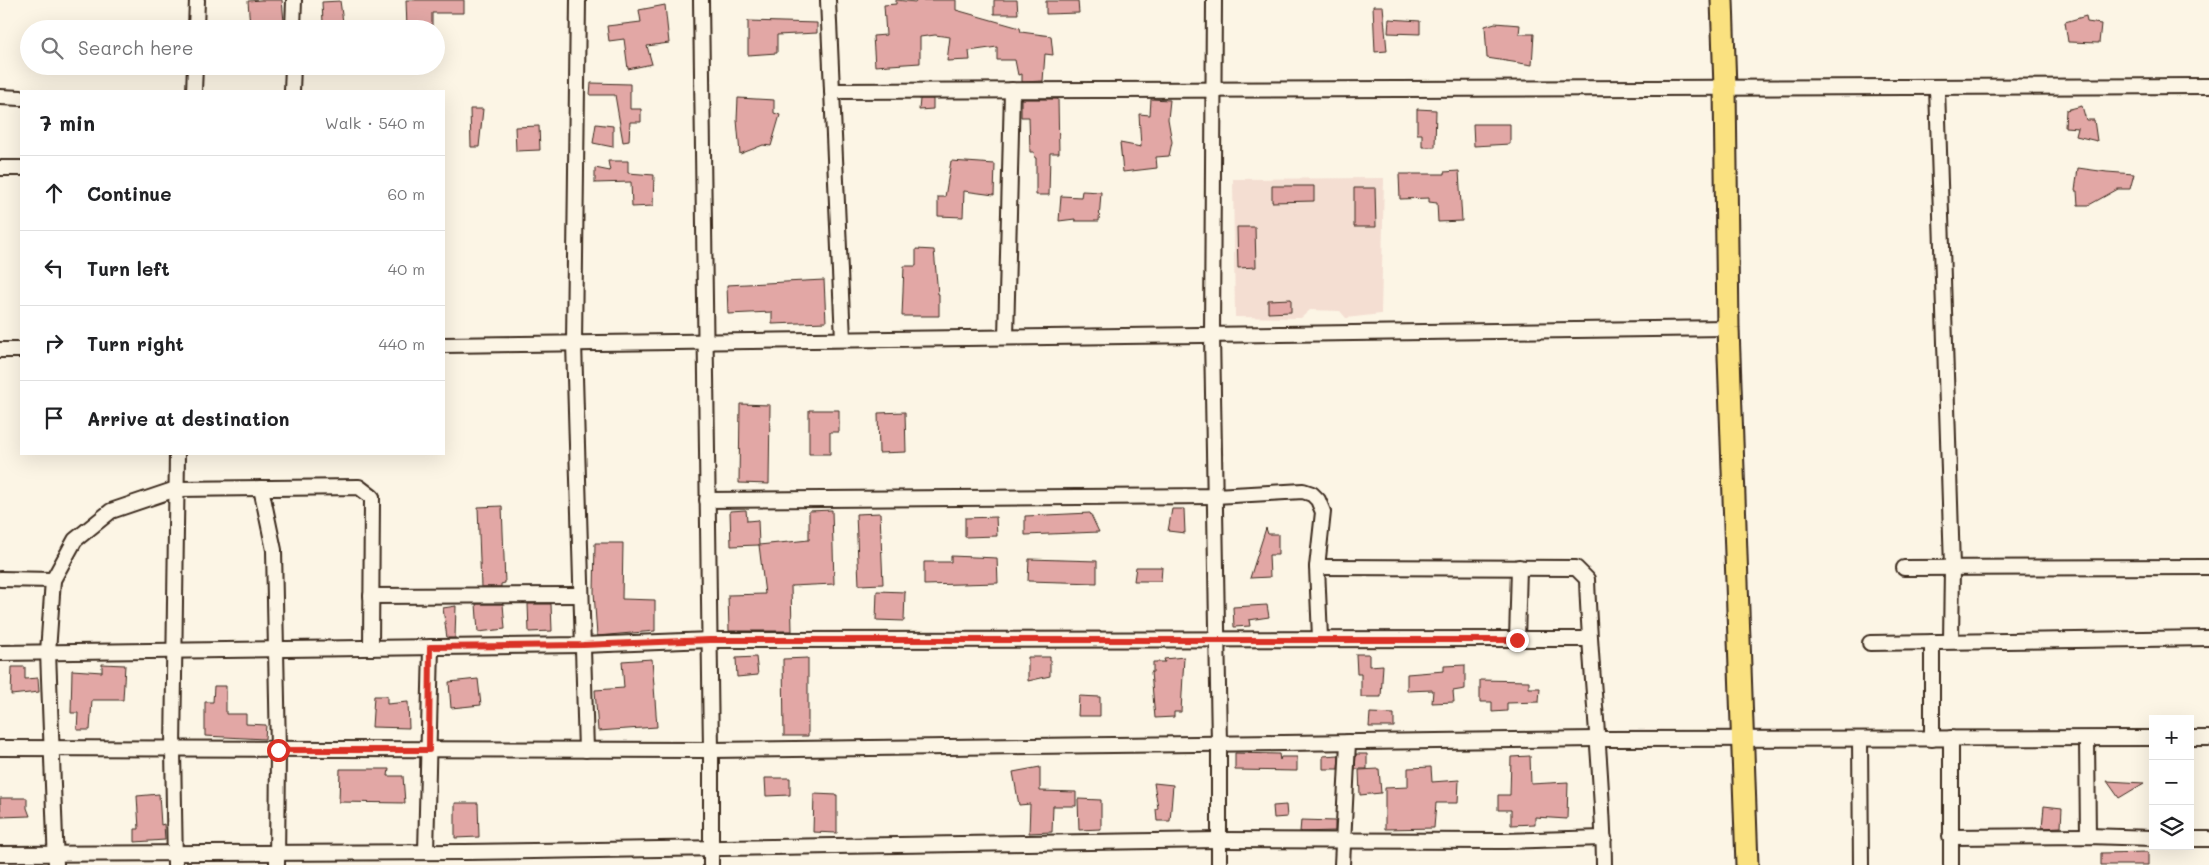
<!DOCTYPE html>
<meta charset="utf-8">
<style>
body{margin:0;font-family:Mali,sans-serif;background:#f2f2f2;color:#202124}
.controls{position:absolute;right:15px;bottom:15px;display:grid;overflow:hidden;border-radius:0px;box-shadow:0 5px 20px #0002}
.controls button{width:45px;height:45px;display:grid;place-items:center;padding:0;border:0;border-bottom:1px solid #e0e0e0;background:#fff;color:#202124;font:25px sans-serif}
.stop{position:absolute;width:15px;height:15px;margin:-11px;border:4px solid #d93025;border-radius:50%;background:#fff}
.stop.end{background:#d93025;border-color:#fff;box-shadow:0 1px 5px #0008}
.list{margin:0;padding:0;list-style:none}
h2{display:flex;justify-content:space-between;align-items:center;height:65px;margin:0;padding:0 20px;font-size:21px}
h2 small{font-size:16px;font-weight:400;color:#757577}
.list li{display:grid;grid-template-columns:32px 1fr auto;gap:15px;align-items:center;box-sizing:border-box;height:75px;padding:0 20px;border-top:1px solid #e0e0e0}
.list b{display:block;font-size:19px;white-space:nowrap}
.list em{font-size:16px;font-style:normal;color:#757577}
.icon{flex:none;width:28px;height:28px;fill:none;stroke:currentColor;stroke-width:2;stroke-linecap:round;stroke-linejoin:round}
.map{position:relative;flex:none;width:2209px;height:865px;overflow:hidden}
.search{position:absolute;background:#fff;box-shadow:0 5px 20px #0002;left:20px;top:20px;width:425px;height:55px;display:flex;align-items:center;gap:12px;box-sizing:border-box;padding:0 18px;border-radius:28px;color:#757577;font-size:19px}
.panel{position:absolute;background:#fff;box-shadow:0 5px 20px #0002;left:20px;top:90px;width:425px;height:365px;border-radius:0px}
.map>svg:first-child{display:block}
.built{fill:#f4ded2}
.building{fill:#e2a7a5;stroke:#3b2a1e}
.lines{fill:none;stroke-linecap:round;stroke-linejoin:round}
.minor-casing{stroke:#3b2a1e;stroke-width:18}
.primary-casing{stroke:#3b2a1e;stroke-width:25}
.minor{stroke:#fcf5e5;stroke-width:14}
.primary{stroke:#fae180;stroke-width:21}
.route{stroke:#d93025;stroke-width:6}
</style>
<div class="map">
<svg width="2209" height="865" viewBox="0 0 2209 865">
<rect width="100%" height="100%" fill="#fcf5e5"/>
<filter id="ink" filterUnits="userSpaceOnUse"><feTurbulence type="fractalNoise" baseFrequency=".02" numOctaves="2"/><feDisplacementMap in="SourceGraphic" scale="10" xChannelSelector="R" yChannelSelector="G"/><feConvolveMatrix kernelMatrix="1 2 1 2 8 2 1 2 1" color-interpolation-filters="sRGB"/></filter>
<g filter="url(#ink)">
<path class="built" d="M 1384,178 L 1381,314 L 1346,318 L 1340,311 L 1310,310 L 1301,318 L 1235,317 L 1233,179 Z"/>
<g class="building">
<path d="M 261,0 L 282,0 L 284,22 L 250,26 L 248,1 Z"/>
<path d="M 406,0 L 464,0 L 464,13 L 432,13 L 432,29 L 407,29 Z"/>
<path d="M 896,0 L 916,2 L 916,0 L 956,0 L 956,10 L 1020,28 L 1021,32 L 1051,36 L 1053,55 L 1045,54 L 1043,81 L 1022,82 L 1022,74 L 1018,75 L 1015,60 L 997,60 L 997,47 L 969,51 L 970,60 L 947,61 L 950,37 L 935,35 L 920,37 L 920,63 L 875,66 L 873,36 L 886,35 L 884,5 L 896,4 Z"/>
<path d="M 994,0 L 1017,0 L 1018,14 L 994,14 Z"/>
<path d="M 340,1 L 343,22 L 323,23 L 322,2 Z"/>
<path d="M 1046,1 L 1078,1 L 1079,13 L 1046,14 Z"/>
<path d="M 665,5 L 669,43 L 647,46 L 652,64 L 628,69 L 624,39 L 609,41 L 607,26 L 641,22 L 639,10 Z"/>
<path d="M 1373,6 L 1383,6 L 1387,51 L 1375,52 Z"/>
<path d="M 2086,16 L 2087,22 L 2101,24 L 2099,43 L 2068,42 L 2065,22 Z"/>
<path d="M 1389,19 L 1420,21 L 1420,34 L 1388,33 Z"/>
<path d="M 748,21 L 817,23 L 817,33 L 777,35 L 777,53 L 748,55 Z"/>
<path d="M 1495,23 L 1520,25 L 1519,34 L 1534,34 L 1532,65 L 1487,58 L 1485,26 Z"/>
<path d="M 591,83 L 630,84 L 630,109 L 641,109 L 641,122 L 630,122 L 629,141 L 623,142 L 615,95 L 590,95 Z"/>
<path d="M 738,98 L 774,100 L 774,113 L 780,115 L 771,146 L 763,145 L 740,154 L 737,120 Z"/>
<path d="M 920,99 L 933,99 L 933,109 L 919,110 Z"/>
<path d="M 1021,99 L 1058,99 L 1059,153 L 1050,153 L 1049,195 L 1036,195 L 1036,158 L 1035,158 L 1034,152 L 1030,152 L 1029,117 L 1021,117 Z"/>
<path d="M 1151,99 L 1170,100 L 1168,119 L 1172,142 L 1169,156 L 1156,157 L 1157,168 L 1123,172 L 1120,143 L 1141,147 L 1139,114 L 1150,115 Z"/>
<path d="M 2082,106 L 2086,120 L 2094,120 L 2097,141 L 2076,136 L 2078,128 L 2065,127 L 2066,110 Z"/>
<path d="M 470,109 L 483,109 L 479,147 L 471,147 Z"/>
<path d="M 1417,109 L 1436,110 L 1435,147 L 1422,147 L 1422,134 L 1417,134 Z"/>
<path d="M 596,124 L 613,126 L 613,147 L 593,143 Z"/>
<path d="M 1473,124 L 1510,124 L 1510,144 L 1474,146 Z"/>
<path d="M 539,126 L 540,150 L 516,151 L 515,127 Z"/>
<path d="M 608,161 L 628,161 L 628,173 L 654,175 L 653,206 L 632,207 L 631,182 L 595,183 L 595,168 L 610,171 Z"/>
<path d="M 951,161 L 995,164 L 994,195 L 964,191 L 963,217 L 938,216 L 938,197 L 945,197 Z"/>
<path d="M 2078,168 L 2107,172 L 2134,174 L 2130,189 L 2118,189 L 2089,205 L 2078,205 L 2077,191 L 2075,191 Z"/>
<path d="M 1459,171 L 1462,221 L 1438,222 L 1437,203 L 1429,202 L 1429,198 L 1400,199 L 1399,174 L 1444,174 L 1444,172 Z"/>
<path d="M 1272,186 L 1314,186 L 1314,201 L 1272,202 Z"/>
<path d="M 1354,188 L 1375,188 L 1376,227 L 1354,227 Z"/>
<path d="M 1082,191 L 1101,192 L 1099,221 L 1075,221 L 1075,219 L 1059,221 L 1061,196 L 1081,197 Z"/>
<path d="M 1237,227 L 1255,227 L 1256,267 L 1238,268 Z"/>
<path d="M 916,249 L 934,250 L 938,294 L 939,294 L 939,316 L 902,316 L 904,266 L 916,266 Z"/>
<path d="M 824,280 L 826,322 L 772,324 L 772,312 L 728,314 L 727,285 Z"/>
<path d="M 1291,299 L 1291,312 L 1268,313 L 1268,300 Z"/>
<path d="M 740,404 L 770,405 L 769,484 L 739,483 Z"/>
<path d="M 809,410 L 839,410 L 839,432 L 830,432 L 830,454 L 809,454 Z"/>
<path d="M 905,412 L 906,452 L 879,453 L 878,413 Z"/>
<path d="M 502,506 L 505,583 L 501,584 L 501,587 L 481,587 L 478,507 Z"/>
<path d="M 1172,509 L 1184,509 L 1185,533 L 1168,531 Z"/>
<path d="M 746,510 L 747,521 L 758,520 L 759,545 L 731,546 L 730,511 Z"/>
<path d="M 832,510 L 834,584 L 791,586 L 792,631 L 729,631 L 728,595 L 765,594 L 759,545 L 809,540 L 809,511 Z"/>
<path d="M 880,513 L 883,584 L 859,585 L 856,514 Z"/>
<path d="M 1090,513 L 1099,532 L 1025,535 L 1025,516 Z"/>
<path d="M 996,517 L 997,536 L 965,537 L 965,518 Z"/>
<path d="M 1266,528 L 1268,534 L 1278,534 L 1278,555 L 1269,555 L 1270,577 L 1250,578 Z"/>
<path d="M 595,543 L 623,543 L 622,599 L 655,600 L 655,631 L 597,636 L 594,592 Z"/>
<path d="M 951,556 L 997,558 L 998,583 L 924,585 L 924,562 L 951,562 Z"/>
<path d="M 1029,559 L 1097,561 L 1097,583 L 1028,581 Z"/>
<path d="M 1136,567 L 1162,567 L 1161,581 L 1134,581 Z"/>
<path d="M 877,591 L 905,592 L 904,621 L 876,620 Z"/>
<path d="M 476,604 L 503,604 L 505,629 L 478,632 Z"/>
<path d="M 528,604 L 551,604 L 552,631 L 529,632 Z"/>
<path d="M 1267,605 L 1269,617 L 1249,620 L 1250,626 L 1234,627 L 1233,607 Z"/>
<path d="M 456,606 L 455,638 L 447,638 L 443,608 Z"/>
<path d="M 1356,654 L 1369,654 L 1369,666 L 1383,665 L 1381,697 L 1361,697 L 1361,674 L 1357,674 Z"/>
<path d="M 756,657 L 758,675 L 737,677 L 736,658 Z"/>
<path d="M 1028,657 L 1050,657 L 1050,676 L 1028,681 Z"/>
<path d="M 1184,657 L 1181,712 L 1174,712 L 1174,717 L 1155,718 L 1151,672 L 1153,672 L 1153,662 L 1165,662 L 1164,659 Z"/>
<path d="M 808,658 L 808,736 L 784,736 L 783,659 Z"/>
<path d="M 652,659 L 657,727 L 598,731 L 595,690 L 624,688 L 622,661 Z"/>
<path d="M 102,664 L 125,665 L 123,700 L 92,700 L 90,730 L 77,730 L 78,713 L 71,713 L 72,670 L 102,672 Z"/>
<path d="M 1465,665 L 1465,689 L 1453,691 L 1454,702 L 1432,703 L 1433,690 L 1407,691 L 1407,674 L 1444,671 L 1444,666 Z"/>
<path d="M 12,667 L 25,667 L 25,679 L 38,678 L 39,692 L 11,695 Z"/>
<path d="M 478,679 L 481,705 L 451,708 L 449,682 Z"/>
<path d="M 1480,680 L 1529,681 L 1529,688 L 1540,688 L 1539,702 L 1507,703 L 1507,711 L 1492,712 L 1492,702 L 1480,702 Z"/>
<path d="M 214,686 L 226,686 L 226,714 L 246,714 L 246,724 L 266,725 L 265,739 L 205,736 L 205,702 L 213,702 Z"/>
<path d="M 374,696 L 387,696 L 387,704 L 408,702 L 409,728 L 372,727 Z"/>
<path d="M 1079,696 L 1100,697 L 1100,716 L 1078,716 Z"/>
<path d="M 1370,713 L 1394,714 L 1394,727 L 1369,727 Z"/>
<path d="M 1235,753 L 1279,754 L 1280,760 L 1281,757 L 1297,757 L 1297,771 L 1235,770 Z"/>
<path d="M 1356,754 L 1367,754 L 1367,769 L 1355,769 Z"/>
<path d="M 1339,755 L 1338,769 L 1323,769 L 1323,756 Z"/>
<path d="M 1530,756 L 1531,784 L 1568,782 L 1567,819 L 1535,817 L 1535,824 L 1511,825 L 1511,810 L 1498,810 L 1498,795 L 1510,795 L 1511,757 Z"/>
<path d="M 1040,767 L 1040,791 L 1076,792 L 1076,806 L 1053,806 L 1052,832 L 1029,833 L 1030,804 L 1019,805 L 1013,772 Z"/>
<path d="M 1431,767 L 1432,782 L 1459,780 L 1458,803 L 1436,803 L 1434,828 L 1385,829 L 1385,788 L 1408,787 L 1408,768 Z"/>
<path d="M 340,769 L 389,769 L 388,776 L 403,776 L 405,803 L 339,802 Z"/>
<path d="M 1379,769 L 1381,793 L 1360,795 L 1359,770 Z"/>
<path d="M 765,778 L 790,778 L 790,795 L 766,796 Z"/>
<path d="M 2107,781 L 2144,783 L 2119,798 Z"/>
<path d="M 1154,783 L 1173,785 L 1170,821 L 1157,821 L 1156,809 L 1158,808 Z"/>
<path d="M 159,794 L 161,825 L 164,824 L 165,840 L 135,842 L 135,829 L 139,829 L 137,796 Z"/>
<path d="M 814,794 L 837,795 L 837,833 L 813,832 Z"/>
<path d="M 0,798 L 27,798 L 27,808 L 30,816 L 1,817 Z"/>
<path d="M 1078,799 L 1101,800 L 1101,829 L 1079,830 Z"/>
<path d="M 455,803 L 478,803 L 479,837 L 455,838 Z"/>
<path d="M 1286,805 L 1287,817 L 1274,818 L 1273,806 Z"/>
<path d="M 2044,806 L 2062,808 L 2061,827 L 2042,828 Z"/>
<path d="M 1301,820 L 1335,821 L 1335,831 L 1300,832 Z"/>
<path d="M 2148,852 L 2148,865 L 2101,865 L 2101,853 Z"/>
</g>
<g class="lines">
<g class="minor-casing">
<g id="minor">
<path d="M 578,0 L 574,343 L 586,750"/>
<path d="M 701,0 L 711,750 L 711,865"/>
<path d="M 828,0 L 843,339"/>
<path d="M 1214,0 L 1212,335 L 1219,743 L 1219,865"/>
<path d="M 196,29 L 197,0"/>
<path d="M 293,29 L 294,0"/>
<path d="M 1937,87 L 1952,567 L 1951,641"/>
<path d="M 194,91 L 195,66"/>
<path d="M 292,91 L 293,66"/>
<path d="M 832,91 L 2209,86"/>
<path d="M 0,97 L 21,98"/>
<path d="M 0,168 L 21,168"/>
<path d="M 1006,337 L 1012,90"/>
<path d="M 444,345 L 1728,328"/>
<path d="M 0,350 L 21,350"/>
<path d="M 261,488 L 274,550 L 278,750 L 277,865"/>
<path d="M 707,500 L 1215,496 L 1303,491 L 1312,494 L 1318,500 L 1323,512 L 1317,567 L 1320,638"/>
<path d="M 1317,567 L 1576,568 L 1587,579 C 1590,675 1603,770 1604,865"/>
<path d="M 1904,568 L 2209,567"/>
<path d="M 0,579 L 53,580"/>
<path d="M 371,596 L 580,595"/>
<path d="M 1517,640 L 1519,567"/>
<path d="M 1932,642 L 1932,739"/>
<path d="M 1870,643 L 2209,638"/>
<path d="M 0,653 L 583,645 L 710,640 L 1589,639"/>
<path d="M 1951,738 L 1951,865"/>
<path d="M 2190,738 L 2209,738"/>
<path d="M 1860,739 L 1861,865"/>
<path d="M 2087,739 L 2088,836"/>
<path d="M 0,748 L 711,750 L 1597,739 L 2153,738"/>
<path d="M 1950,837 L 2088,836 L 2153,838"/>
<path d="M 2190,839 L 2209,839"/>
<path d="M 426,852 L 431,647"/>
<path d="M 0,854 L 465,852 L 1218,840 L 1505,841 L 1604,838"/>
<path d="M 56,865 L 48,652 L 53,580 L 75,540 L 111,511 L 176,489 L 359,487 L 372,497 L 371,648"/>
<path d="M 175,865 L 173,750 L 177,454"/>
<path d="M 1342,865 L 1348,742"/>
</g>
</g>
<g class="primary-casing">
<path id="primary" d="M 1722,0 L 1725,88 L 1728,328 L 1747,865"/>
</g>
<use href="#minor" class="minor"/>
<use href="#primary" class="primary"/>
</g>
</g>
<g class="lines" filter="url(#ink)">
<path class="route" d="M 278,750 L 429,750 L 430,647 L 583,645 L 710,640 L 1517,640"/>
</g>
</svg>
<div class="controls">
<button>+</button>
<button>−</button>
<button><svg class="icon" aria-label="layers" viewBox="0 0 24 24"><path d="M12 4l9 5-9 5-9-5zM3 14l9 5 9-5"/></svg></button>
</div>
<div class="stop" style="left:278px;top:750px"></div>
<div class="stop end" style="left:1517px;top:640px"></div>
<div class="search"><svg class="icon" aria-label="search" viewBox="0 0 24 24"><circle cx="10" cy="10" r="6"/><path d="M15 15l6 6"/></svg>Search here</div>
<section class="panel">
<h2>7 min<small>Walk · 540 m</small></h2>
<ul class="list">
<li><svg class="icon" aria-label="ahead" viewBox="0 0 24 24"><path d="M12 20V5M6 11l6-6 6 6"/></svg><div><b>Continue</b></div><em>60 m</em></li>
<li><svg class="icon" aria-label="left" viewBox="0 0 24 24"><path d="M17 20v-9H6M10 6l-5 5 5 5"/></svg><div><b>Turn left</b></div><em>40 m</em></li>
<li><svg class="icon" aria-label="right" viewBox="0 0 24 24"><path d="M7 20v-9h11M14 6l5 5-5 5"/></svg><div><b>Turn right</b></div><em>440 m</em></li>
<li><svg class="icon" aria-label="arrive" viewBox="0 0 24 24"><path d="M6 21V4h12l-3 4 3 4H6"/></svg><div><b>Arrive at destination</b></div></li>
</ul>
</section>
</div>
